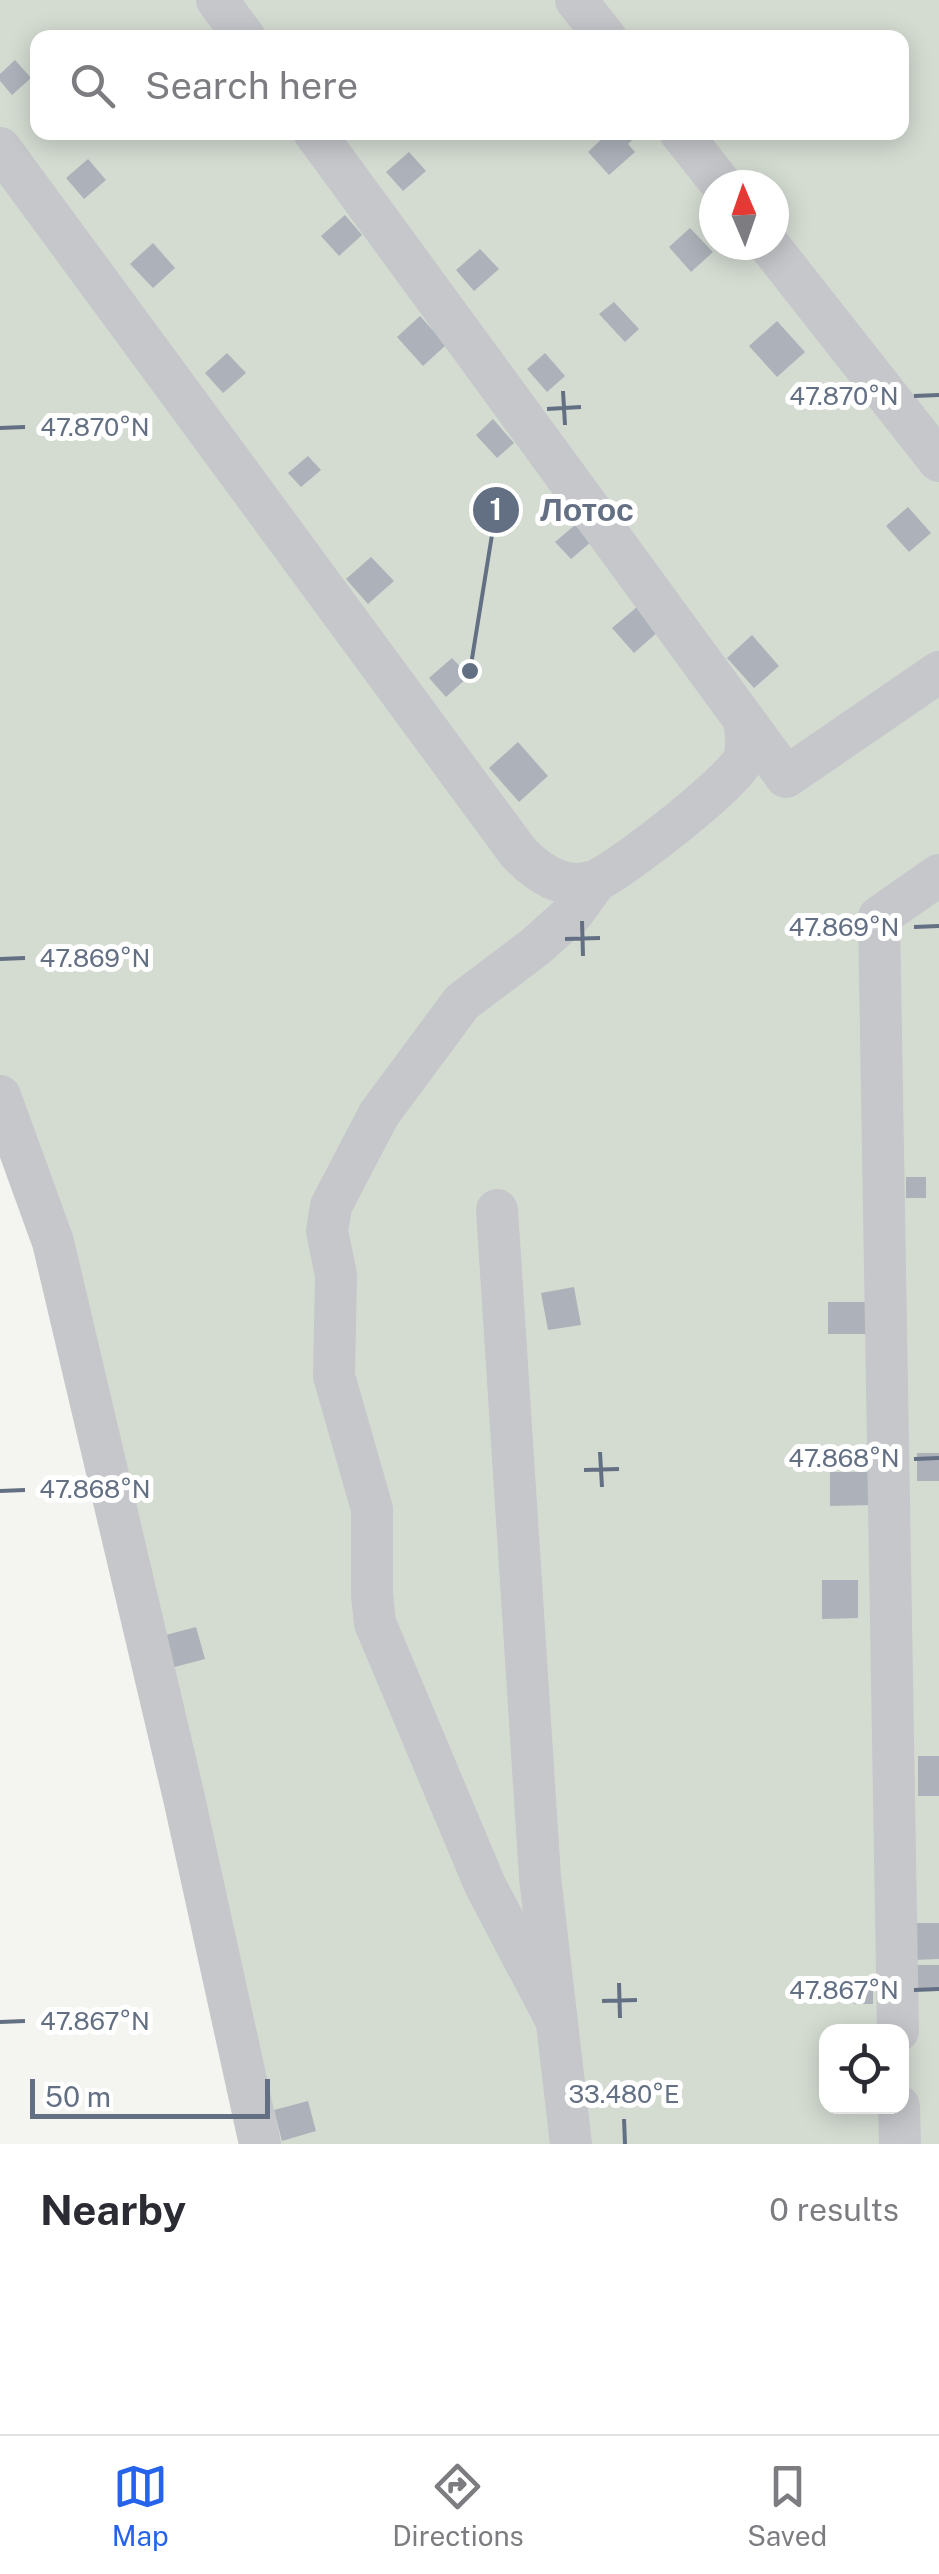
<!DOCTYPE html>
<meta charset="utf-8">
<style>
body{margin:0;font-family:"Public Sans",sans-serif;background:#f2f2f3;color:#2b2b33}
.controls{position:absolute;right:30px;bottom:30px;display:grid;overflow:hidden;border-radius:20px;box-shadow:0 5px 25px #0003}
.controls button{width:90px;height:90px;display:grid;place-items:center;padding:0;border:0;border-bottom:2px solid #e1e1e2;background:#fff;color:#2b2b33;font:50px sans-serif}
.compass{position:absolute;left:699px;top:170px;width:90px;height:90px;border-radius:50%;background:#fff;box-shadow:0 5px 25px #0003;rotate:358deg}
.scale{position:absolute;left:30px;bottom:25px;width:240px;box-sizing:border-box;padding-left:10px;border:5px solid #636f83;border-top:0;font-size:28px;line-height:35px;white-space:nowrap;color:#636f83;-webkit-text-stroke:8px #fff;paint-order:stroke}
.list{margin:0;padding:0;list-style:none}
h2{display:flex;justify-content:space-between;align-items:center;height:130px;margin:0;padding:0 40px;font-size:42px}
h2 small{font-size:32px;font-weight:400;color:#7c7c81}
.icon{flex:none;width:55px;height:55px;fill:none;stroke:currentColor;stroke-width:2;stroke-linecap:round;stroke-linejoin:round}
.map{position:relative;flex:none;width:939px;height:2144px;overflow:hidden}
.search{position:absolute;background:#fff;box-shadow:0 5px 25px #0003;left:30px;right:30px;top:30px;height:110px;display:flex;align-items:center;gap:25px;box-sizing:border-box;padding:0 35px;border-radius:20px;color:#7c7c81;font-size:38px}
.sheet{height:290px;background:#fff}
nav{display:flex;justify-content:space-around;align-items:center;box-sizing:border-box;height:140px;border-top:2px solid #e1e1e2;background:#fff;font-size:28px;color:#7c7c81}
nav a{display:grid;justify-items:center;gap:5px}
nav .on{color:#2563eb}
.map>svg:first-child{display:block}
.green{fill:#d4dcd2;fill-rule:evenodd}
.building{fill:#adb2ba}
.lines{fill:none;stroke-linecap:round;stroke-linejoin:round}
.minor{stroke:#c5c7cb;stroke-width:42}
.ticks{fill:none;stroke:#636f83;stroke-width:4}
.ticks-label{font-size:25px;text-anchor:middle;fill:#636f83;stroke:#fff;stroke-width:10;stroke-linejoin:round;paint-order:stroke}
.leader{fill:none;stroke:#636f83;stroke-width:4}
.callout-dot{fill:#636f83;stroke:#fff;stroke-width:4}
.mark-label{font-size:30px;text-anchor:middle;font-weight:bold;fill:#fff}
.callout-label{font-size:32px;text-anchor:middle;font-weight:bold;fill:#636f83;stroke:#fff;stroke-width:10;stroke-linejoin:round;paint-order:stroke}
</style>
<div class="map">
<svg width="939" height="2144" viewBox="0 0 939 2144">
<rect width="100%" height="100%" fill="#f4f5f1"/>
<path class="green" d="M 0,0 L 939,0 L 939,2144 L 260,2144 L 0,1096 ZM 38,38 L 902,38 L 902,132 L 38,132 ZM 714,185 L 774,185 L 774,245 L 714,245 ZM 826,2031 L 902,2031 L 902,2106 L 826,2106 Z"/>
<g class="building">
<path d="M 15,60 L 31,78 L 12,95 L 0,81 L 0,74 Z"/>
<path d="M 609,132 L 641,132 L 628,144 L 635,152 L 609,175 L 588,152 Z"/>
<path d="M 409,152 L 426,171 L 403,191 L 386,172 Z"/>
<path d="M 88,159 L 106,180 L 84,199 L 66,178 Z"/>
<path d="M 345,215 L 362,235 L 339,256 L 321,236 Z"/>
<path d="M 690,228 L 713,252 L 691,272 L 669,247 Z"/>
<path d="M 153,243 L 175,268 L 153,288 L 130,264 Z"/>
<path d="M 480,249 L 499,269 L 474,291 L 456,270 Z"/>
<path d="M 614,302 L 639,329 L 625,342 L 599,314 Z"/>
<path d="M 420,316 L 446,345 L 423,366 L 397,337 Z"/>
<path d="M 777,321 L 805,352 L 777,377 L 749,346 Z"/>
<path d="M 227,353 L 246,373 L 223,393 L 205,373 Z"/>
<path d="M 545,353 L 565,376 L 547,392 L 527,369 Z"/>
<path d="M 493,419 L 514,443 L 497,458 L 476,435 Z"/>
<path d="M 308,456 L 321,470 L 301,487 L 288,473 Z"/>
<path d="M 908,507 L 931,533 L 909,552 L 886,526 Z"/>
<path d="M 575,525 L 591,542 L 571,559 L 555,542 Z"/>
<path d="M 371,557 L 394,581 L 368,604 L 346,579 Z"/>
<path d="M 637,607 L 659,631 L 634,653 L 612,628 Z"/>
<path d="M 752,635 L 779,666 L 754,688 L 727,658 Z"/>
<path d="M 452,658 L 469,676 L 446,697 L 429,678 Z"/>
<path d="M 518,742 L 548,776 L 519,802 L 489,768 Z"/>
<rect x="906" y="1177" width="20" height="21"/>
<path d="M 574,1287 L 581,1325 L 548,1330 L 541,1293 Z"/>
<rect x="828" y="1302" width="39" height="32"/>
<rect x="917" y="1453" width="22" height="28"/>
<path d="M 830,1472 L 873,1472 L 873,1505 L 830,1506 Z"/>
<path d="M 822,1580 L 858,1580 L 858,1618 L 822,1619 Z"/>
<path d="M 196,1627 L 205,1659 L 167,1669 L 158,1637 Z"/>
<rect x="918" y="1756" width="21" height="40"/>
<path d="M 913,1923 L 939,1923 L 939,1959 L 913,1960 Z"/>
<path d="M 913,1965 L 939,1965 L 939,1989 L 914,1989 Z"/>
<rect x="854" y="1983" width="19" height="21"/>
<path d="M 308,2101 L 316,2131 L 282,2141 L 274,2110 Z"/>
</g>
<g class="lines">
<g class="minor">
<path d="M 217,0 L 245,38"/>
<path d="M 576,0 L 606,38"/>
<path d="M 314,132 L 786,777 L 939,672"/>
<path d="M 680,132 L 722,185"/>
<path d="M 0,148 L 518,852 C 533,868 555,885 578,884 C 586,883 594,882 601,878 C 626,865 735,782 744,758 C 748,746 746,733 744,720"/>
<path d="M 769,245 L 939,461"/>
<path d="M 0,1096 L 53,1242 L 184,1798 L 260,2144"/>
<path d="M 497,1210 L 540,1877 L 571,2144"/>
<path d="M 556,2020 L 485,1885 L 375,1623 L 372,1595 L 372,1509 L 334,1376 L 336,1275 L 327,1231 L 331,1206 L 379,1114 L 462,1002 L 535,947 L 573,913 L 596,881"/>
<path d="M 898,2031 L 879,917 L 939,875"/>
<path d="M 899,2106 L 900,2144"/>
</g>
</g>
<path class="ticks" d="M 563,391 L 565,425M 914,396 L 939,395M 547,409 L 581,407M 0,428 L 25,427M 582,921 L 583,956M 914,927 L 939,926M 565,939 L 600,938M 0,959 L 25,958M 600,1452 L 602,1487M 914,1459 L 939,1458M 584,1470 L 619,1469M 0,1491 L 25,1490M 619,1983 L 620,2018M 914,1990 L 939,1989M 602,2001 L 637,2000M 0,2022 L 25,2021M 624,2119 L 625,2144"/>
<g class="ticks-label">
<text x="844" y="405">47.870°N</text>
<text x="95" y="436">47.870°N</text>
<text x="844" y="936">47.869°N</text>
<text x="95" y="967">47.869°N</text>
<text x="844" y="1467">47.868°N</text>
<text x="95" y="1498">47.868°N</text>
<text x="844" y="1999">47.867°N</text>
<text x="95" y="2030">47.867°N</text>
<text x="624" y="2103">33.480°E</text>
</g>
<path class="leader" d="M470 671L496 510"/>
<g class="callout-dot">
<circle cx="470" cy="671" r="10"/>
<circle cx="496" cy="510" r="25"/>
</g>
<g class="mark-label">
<text x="496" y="520">1</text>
</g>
<g class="callout-label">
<text x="587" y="521">Лотос</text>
</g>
</svg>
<div class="controls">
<button><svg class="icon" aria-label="locate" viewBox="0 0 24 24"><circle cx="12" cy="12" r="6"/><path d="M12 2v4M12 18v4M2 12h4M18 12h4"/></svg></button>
</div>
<svg class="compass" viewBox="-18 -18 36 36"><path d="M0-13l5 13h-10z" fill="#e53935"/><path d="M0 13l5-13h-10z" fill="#7c7c81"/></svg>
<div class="scale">50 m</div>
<div class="search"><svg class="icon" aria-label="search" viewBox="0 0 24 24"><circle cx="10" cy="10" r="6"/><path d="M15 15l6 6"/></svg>Search here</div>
</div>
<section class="sheet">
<h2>Nearby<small>0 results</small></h2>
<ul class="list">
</ul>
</section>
<nav>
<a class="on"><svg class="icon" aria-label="map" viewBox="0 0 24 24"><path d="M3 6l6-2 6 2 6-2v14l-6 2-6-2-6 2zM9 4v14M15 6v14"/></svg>Map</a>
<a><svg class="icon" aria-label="directions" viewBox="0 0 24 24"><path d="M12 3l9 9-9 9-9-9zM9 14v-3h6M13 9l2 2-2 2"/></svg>Directions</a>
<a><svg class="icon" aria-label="saved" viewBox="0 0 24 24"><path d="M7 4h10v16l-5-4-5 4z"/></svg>Saved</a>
</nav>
